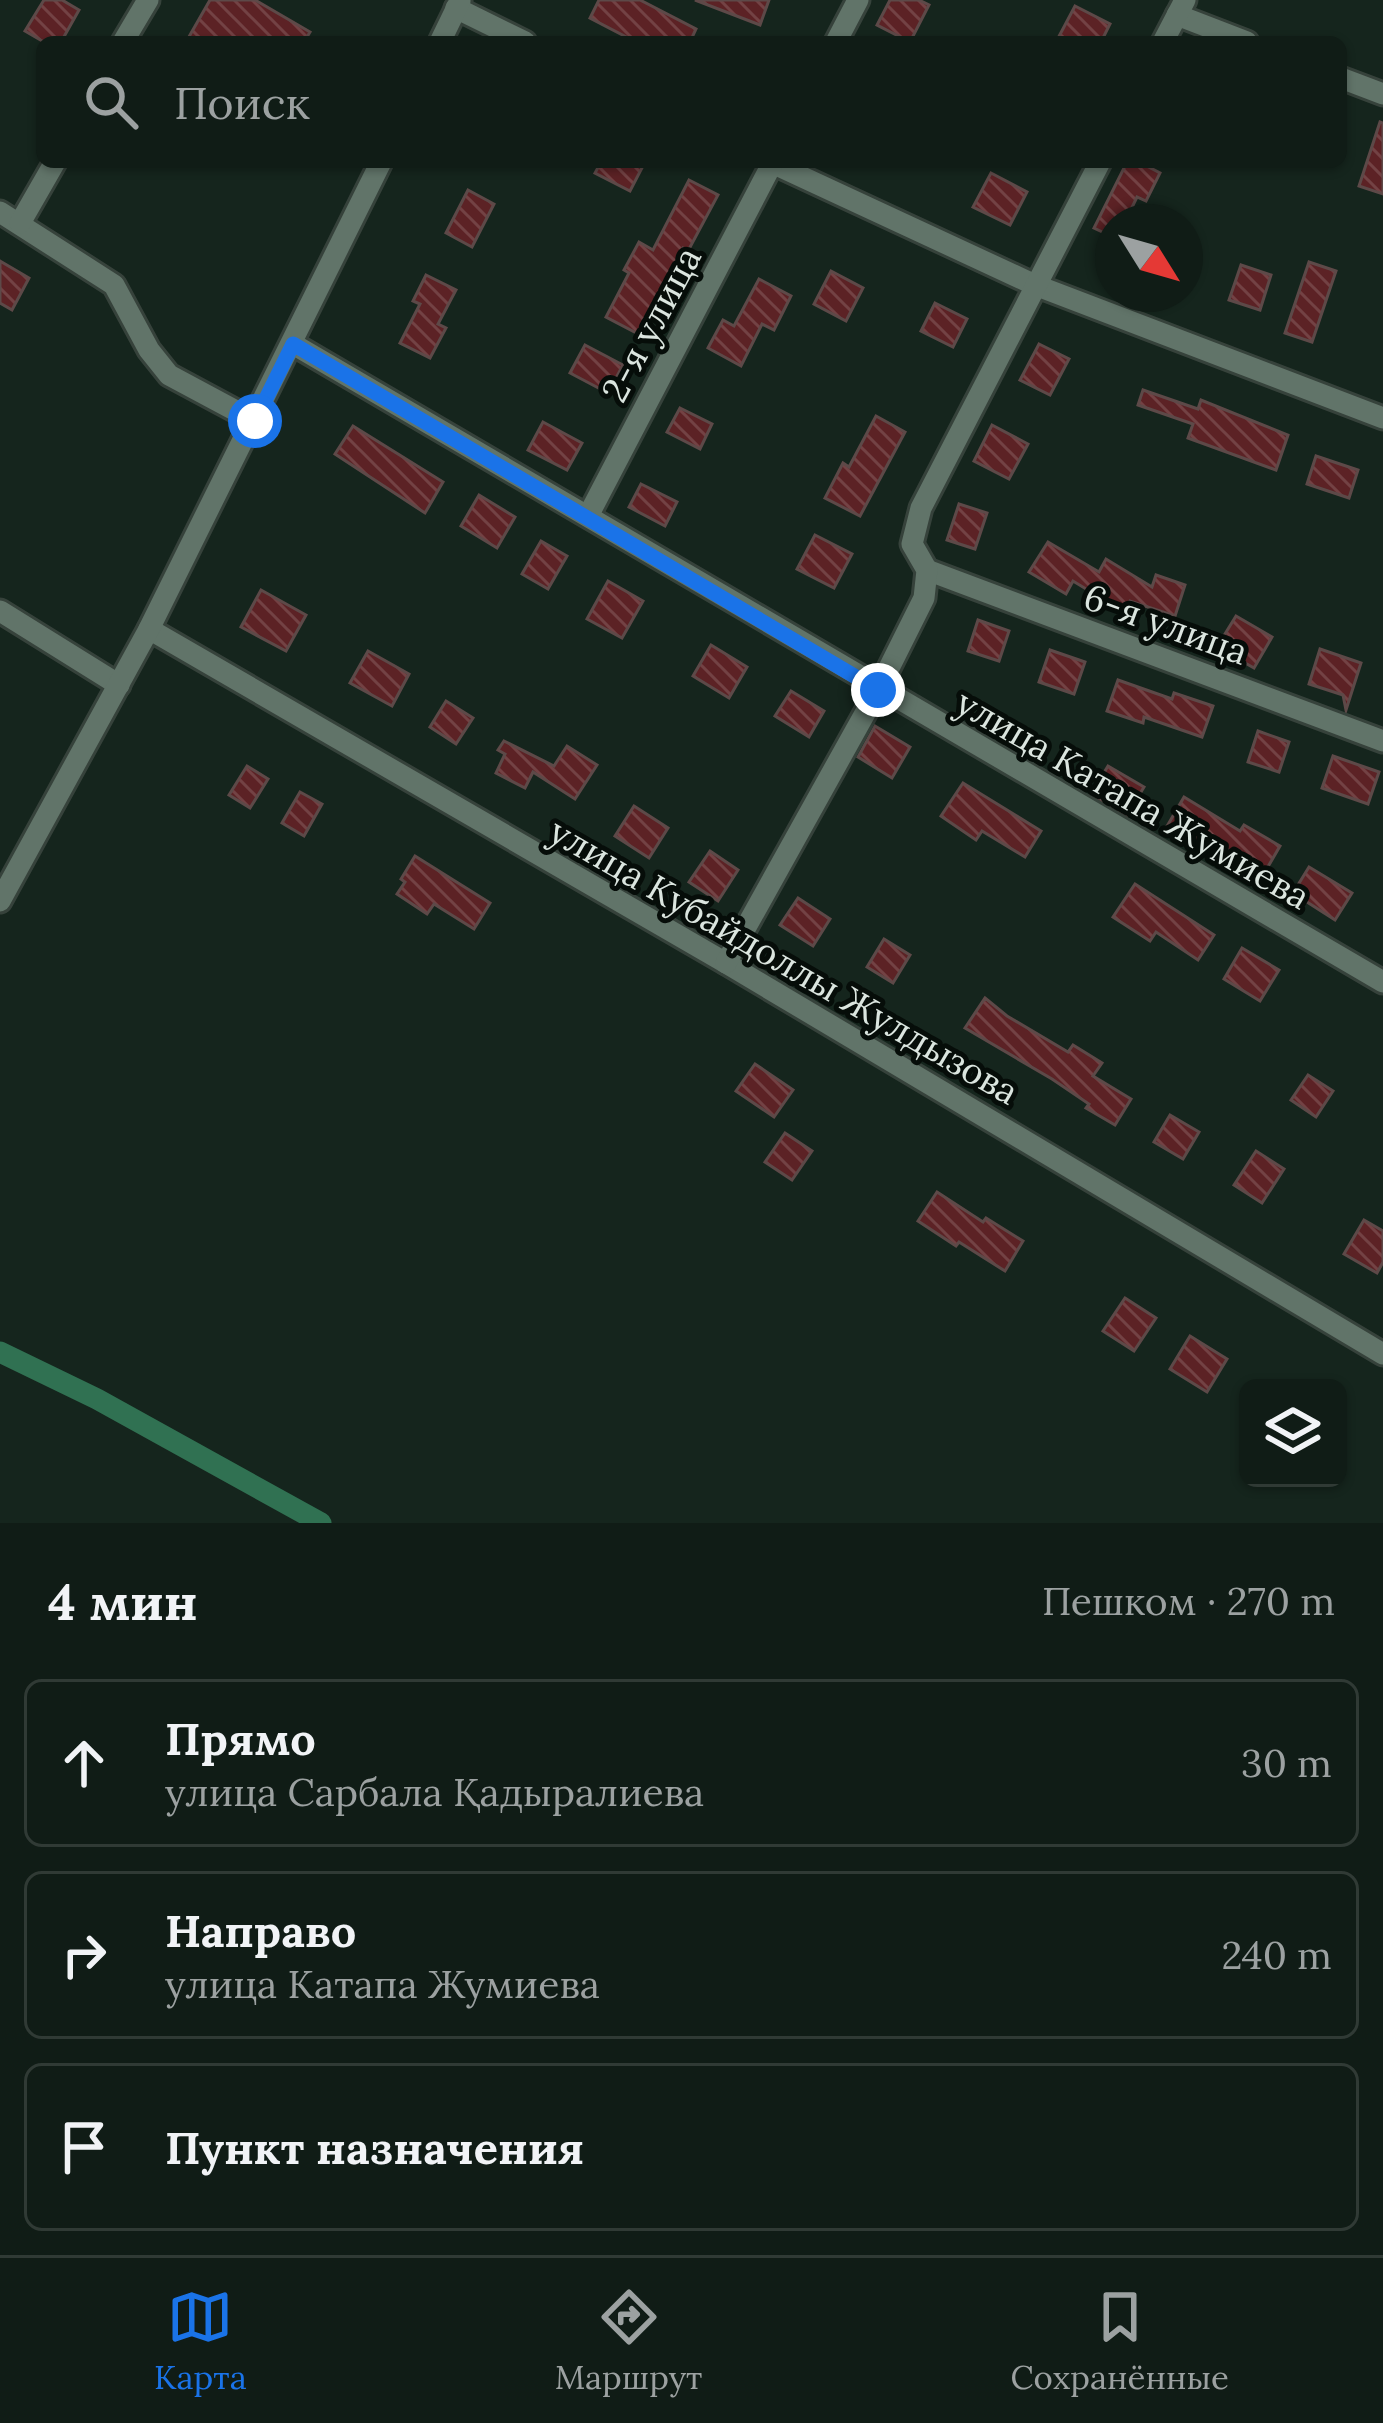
<!DOCTYPE html>
<html lang="ru">
<meta charset="utf-8">
<style>
body{margin:0;font-family:Lora,serif;background:#1e2923;color:#f1f3f6}
.controls{position:absolute;right:36px;bottom:36px;display:grid;overflow:hidden;border-radius:18px;box-shadow:0 3px 9px #0004}
.controls button{width:108px;height:108px;display:grid;place-items:center;padding:0;border:0;border-bottom:3px solid #303a35;background:#101c16;color:#f1f3f6;font:60px sans-serif}
.compass{position:absolute;left:1095px;top:204px;width:108px;height:108px;border-radius:50%;background:#101c16;box-shadow:0 3px 9px #0004;rotate:127deg}
.stop{position:absolute;width:36px;height:36px;margin:-27px;border:9px solid #1a73e8;border-radius:50%;background:#fff}
.stop.end{background:#1a73e8;border-color:#fff;box-shadow:0 3px 12px #0008}
.list{margin:0;padding:0;list-style:none}
h2{display:flex;justify-content:space-between;align-items:center;height:156px;margin:0;padding:0 48px;font-size:51px}
h2 small{font-size:39px;font-weight:400;color:#9ca1a1}
.list li{display:grid;grid-template-columns:78px 1fr auto;gap:36px;align-items:center;box-sizing:border-box;height:168px;margin:0 24px 24px;padding:0 24px;border:3px solid #303a35;border-radius:18px}
.list b{display:block;font-size:45px;white-space:nowrap}
.list p{margin:0;font-size:39px;white-space:nowrap;color:#9ca1a1}
.list em{font-size:39px;font-style:normal;color:#9ca1a1}
.icon{flex:none;width:66px;height:66px;fill:none;stroke:currentColor;stroke-width:2;stroke-linecap:round;stroke-linejoin:round}
.map{position:relative;flex:none;width:1383px;height:1523px;overflow:hidden}
.search{position:absolute;background:#101c16;box-shadow:0 3px 9px #0004;left:36px;right:36px;top:36px;height:132px;display:flex;align-items:center;gap:30px;box-sizing:border-box;padding:0 42px;border-radius:18px;color:#9ca1a1;font-size:45px}
.sheet{height:732px;background:#101c16}
nav{display:flex;justify-content:space-around;align-items:center;box-sizing:border-box;height:168px;border-top:3px solid #303a35;background:#101c16;font-size:33px;color:#9ca1a1}
nav a{display:grid;justify-items:center;gap:6px}
nav .on{color:#1a73e8}
.map>svg:first-child{display:block}
.lines{fill:none;stroke-linecap:round;stroke-linejoin:round}
.canal{stroke:#307152;stroke-width:21}
.building{fill:url(#building-back-hatch);stroke:#5d4948;stroke-width:3}
.minor-casing{stroke:#36423b;stroke-width:27}
.minor{stroke:#617469;stroke-width:21}
.route{stroke:#1a73e8;stroke-width:15}
.labels{text-anchor:middle;dominant-baseline:central;stroke-width:10;stroke-linejoin:round;paint-order:stroke}
.street-label{font-size:36px;fill:#dbe5df;stroke:#060d09}
</style>
<div class="map">
<svg width="1383" height="1523" viewBox="0 0 1383 1523">
<defs>
<pattern id="building-back-hatch" width="6" height="6" patternUnits="userSpaceOnUse" patternTransform="scale(3)"><rect width="6" height="6" fill="#5c2225"/><path d="M-1 5l2 2M0 0l6 6M5-1l2 2" fill="none" stroke="#734244"/></pattern>
</defs>
<rect width="100%" height="100%" fill="#15251d"/>
<g class="lines">
<path class="canal" d="M 0,1352 L 97,1399 L 321,1523"/>
</g>
<g class="building">
<path d="M 44,0 L 62,0 L 79,10 L 61,42 L 44,42 L 25,31 Z"/>
<path d="M 210,0 L 255,0 L 310,32 L 304,42 L 186,42 Z"/>
<path d="M 599,0 L 640,0 L 696,29 L 690,42 L 636,42 L 590,18 Z"/>
<path d="M 695,0 L 769,0 L 760,25 Z"/>
<path d="M 890,0 L 919,0 L 929,5 L 910,42 L 877,25 Z"/>
<path d="M 1075,6 L 1110,24 L 1101,42 L 1056,42 Z"/>
<path d="M 1380,122 L 1383,123 L 1383,194 L 1359,186 Z"/>
<path d="M 601,162 L 645,162 L 630,191 L 595,173 Z"/>
<path d="M 1127,162 L 1139,162 L 1160,173 L 1146,201 L 1137,197 L 1125,222 L 1113,222 L 1113,237 L 1094,228 Z"/>
<path d="M 991,173 L 1027,192 L 1010,225 L 973,207 Z"/>
<path d="M 689,180 L 718,195 L 688,251 L 683,248 L 653,307 L 658,309 L 644,337 L 606,317 L 629,273 L 624,270 L 639,242 L 653,250 Z"/>
<path d="M 468,190 L 494,204 L 472,247 L 446,233 Z"/>
<path d="M 0,261 L 29,278 L 12,310 L 0,303 Z"/>
<path d="M 1309,262 L 1336,271 L 1312,342 L 1285,333 Z"/>
<path d="M 1241,265 L 1271,275 L 1260,310 L 1229,300 Z"/>
<path d="M 831,271 L 863,288 L 846,321 L 814,304 Z"/>
<path d="M 426,275 L 456,290 L 438,324 L 446,328 L 430,358 L 400,343 L 420,304 L 413,301 Z"/>
<path d="M 759,279 L 791,296 L 774,330 L 762,324 L 741,366 L 708,348 L 723,320 L 734,326 Z"/>
<path d="M 935,303 L 967,319 L 953,347 L 921,331 Z"/>
<path d="M 1039,344 L 1069,359 L 1050,395 L 1020,380 Z"/>
<path d="M 585,345 L 623,365 L 608,393 L 570,373 Z"/>
<path d="M 1143,390 L 1198,409 L 1201,400 L 1288,435 L 1276,470 L 1188,438 L 1193,424 L 1138,405 Z"/>
<path d="M 680,408 L 712,424 L 700,449 L 667,432 Z"/>
<path d="M 876,416 L 905,432 L 860,516 L 825,498 L 843,463 L 849,467 Z"/>
<path d="M 543,422 L 582,443 L 567,470 L 528,450 Z"/>
<path d="M 992,425 L 1028,444 L 1009,479 L 974,461 Z"/>
<path d="M 353,426 L 443,482 L 425,513 L 335,454 Z"/>
<path d="M 1316,456 L 1358,470 L 1349,498 L 1307,484 Z"/>
<path d="M 641,484 L 677,502 L 665,526 L 629,507 Z"/>
<path d="M 479,495 L 515,517 L 497,548 L 461,526 Z"/>
<path d="M 959,504 L 987,513 L 975,549 L 947,540 Z"/>
<path d="M 815,535 L 852,554 L 834,588 L 797,569 Z"/>
<path d="M 541,541 L 567,556 L 548,589 L 522,574 Z"/>
<path d="M 1048,542 L 1099,572 L 1106,559 L 1152,587 L 1156,575 L 1185,585 L 1175,616 L 1130,601 L 1124,612 L 1073,581 L 1066,594 L 1029,572 Z"/>
<path d="M 608,581 L 643,601 L 622,638 L 587,619 Z"/>
<path d="M 261,590 L 306,615 L 286,651 L 241,627 Z"/>
<path d="M 1236,616 L 1272,637 L 1254,668 L 1217,647 Z"/>
<path d="M 978,620 L 1009,631 L 999,661 L 968,651 Z"/>
<path d="M 711,645 L 747,667 L 729,698 L 693,676 Z"/>
<path d="M 1320,649 L 1361,663 L 1346,710 L 1343,695 L 1309,684 Z"/>
<path d="M 1050,650 L 1085,662 L 1074,694 L 1039,682 Z"/>
<path d="M 368,651 L 409,674 L 392,706 L 350,683 Z"/>
<path d="M 1118,680 L 1172,699 L 1174,693 L 1213,706 L 1202,737 L 1144,717 L 1143,723 L 1107,711 Z"/>
<path d="M 791,691 L 824,711 L 809,737 L 775,716 Z"/>
<path d="M 446,701 L 473,718 L 456,744 L 430,727 Z"/>
<path d="M 875,726 L 910,747 L 892,778 L 858,757 Z"/>
<path d="M 1258,731 L 1289,742 L 1279,772 L 1248,762 Z"/>
<path d="M 504,741 L 554,766 L 567,746 L 597,765 L 575,799 L 533,772 L 525,788 L 496,773 L 505,754 L 498,750 Z"/>
<path d="M 1333,756 L 1379,772 L 1368,804 L 1322,788 Z"/>
<path d="M 247,766 L 268,779 L 250,808 L 229,795 Z"/>
<path d="M 1108,766 L 1144,787 L 1127,815 L 1091,794 Z"/>
<path d="M 963,783 L 1041,831 L 1025,857 L 982,831 L 976,840 L 941,816 Z"/>
<path d="M 300,792 L 322,804 L 304,836 L 282,823 Z"/>
<path d="M 1184,797 L 1240,831 L 1244,825 L 1280,846 L 1262,877 L 1206,844 L 1202,850 L 1166,828 Z"/>
<path d="M 634,806 L 668,828 L 649,858 L 615,836 Z"/>
<path d="M 710,851 L 738,870 L 718,901 L 689,882 Z"/>
<path d="M 415,856 L 490,903 L 474,929 L 434,904 L 427,914 L 397,894 L 405,882 L 401,879 Z"/>
<path d="M 1309,867 L 1352,893 L 1335,920 L 1293,893 Z"/>
<path d="M 1135,884 L 1214,935 L 1198,960 L 1156,932 L 1150,941 L 1113,917 Z"/>
<path d="M 798,898 L 830,919 L 813,946 L 780,925 Z"/>
<path d="M 884,939 L 910,955 L 893,983 L 867,967 Z"/>
<path d="M 1242,948 L 1279,970 L 1260,1001 L 1224,979 Z"/>
<path d="M 985,998 L 1007,1016 L 1068,1052 L 1073,1045 L 1102,1063 L 1093,1076 L 1131,1099 L 1115,1125 L 1086,1108 L 1089,1104 L 1052,1079 L 965,1028 Z"/>
<path d="M 755,1064 L 793,1090 L 774,1117 L 736,1091 Z"/>
<path d="M 1308,1075 L 1333,1091 L 1316,1117 L 1291,1100 Z"/>
<path d="M 1170,1115 L 1199,1132 L 1183,1159 L 1154,1142 Z"/>
<path d="M 785,1133 L 812,1151 L 792,1180 L 765,1162 Z"/>
<path d="M 1256,1151 L 1284,1169 L 1262,1203 L 1234,1185 Z"/>
<path d="M 937,1192 L 983,1222 L 986,1218 L 1023,1241 L 1005,1271 L 959,1242 L 956,1246 L 918,1221 Z"/>
<path d="M 1364,1220 L 1383,1231 L 1383,1262 L 1377,1273 L 1344,1254 Z"/>
<path d="M 1125,1298 L 1156,1318 L 1134,1351 L 1103,1331 Z"/>
<path d="M 1190,1336 L 1227,1359 L 1207,1392 L 1170,1369 Z"/>
</g>
<g class="lines">
<g class="minor-casing">
<g id="minor">
<path d="M 456,8 L 525,42"/>
<path d="M 1177,15 L 1247,42"/>
<path d="M 123,42 L 148,0"/>
<path d="M 440,42 L 460,1"/>
<path d="M 836,42 L 858,0"/>
<path d="M 1163,42 L 1185,0"/>
<path d="M 1341,78 L 1383,94"/>
<path d="M 770,162 L 1035,285 L 1383,418"/>
<path d="M 0,212 L 114,285 L 149,350 L 169,375 L 255,421"/>
<path d="M 20,223 L 55,162"/>
<path d="M 293,344 L 1383,982"/>
<path d="M 588,516 L 773,162"/>
<path d="M 927,570 L 1383,741"/>
<path d="M 0,611 L 119,685"/>
<path d="M 149,629 L 726,963 L 1383,1354"/>
<path d="M 0,901 L 149,629 L 381,162"/>
<path d="M 726,963 L 878,690 L 924,598 L 927,570 L 912,544 L 921,508 L 1100,162"/>
</g>
</g>
<use href="#minor" class="minor"/>
</g>
<g class="lines">
<path class="route" d="M 255,421 L 293,344 L 878,690"/>
</g>
<g class="labels">
<g class="street-label">
<text transform="translate(651 324) rotate(-62)">2-я улица</text>
<text transform="translate(1166 624) rotate(20)">6-я улица</text>
<text transform="translate(1133 799) rotate(30)">улица Катапа Жумиева</text>
<text transform="translate(784 961) rotate(30)">улица Кубайдоллы Жулдызова</text>
</g>
</g>
</svg>
<div class="controls">
<button><svg class="icon" aria-label="layers" viewBox="0 0 24 24"><path d="M12 4l9 5-9 5-9-5zM3 14l9 5 9-5"/></svg></button>
</div>
<svg class="compass" viewBox="-18 -18 36 36"><path d="M0-13l5 13h-10z" fill="#e53935"/><path d="M0 13l5-13h-10z" fill="#9ca1a1"/></svg>
<div class="stop" style="left:255px;top:421px"></div>
<div class="stop end" style="left:878px;top:690px"></div>
<div class="search"><svg class="icon" aria-label="search" viewBox="0 0 24 24"><circle cx="10" cy="10" r="6"/><path d="M15 15l6 6"/></svg>Поиск</div>
</div>
<section class="sheet">
<h2>4 мин<small>Пешком · 270 m</small></h2>
<ul class="list">
<li><svg class="icon" aria-label="ahead" viewBox="0 0 24 24"><path d="M12 20V5M6 11l6-6 6 6"/></svg><div><b>Прямо</b><p>улица Сарбала Қадыралиева</p></div><em>30 m</em></li>
<li><svg class="icon" aria-label="right" viewBox="0 0 24 24"><path d="M7 20v-9h11M14 6l5 5-5 5"/></svg><div><b>Направо</b><p>улица Катапа Жумиева</p></div><em>240 m</em></li>
<li><svg class="icon" aria-label="arrive" viewBox="0 0 24 24"><path d="M6 21V4h12l-3 4 3 4H6"/></svg><div><b>Пункт назначения</b></div></li>
</ul>
</section>
<nav>
<a class="on"><svg class="icon" aria-label="map" viewBox="0 0 24 24"><path d="M3 6l6-2 6 2 6-2v14l-6 2-6-2-6 2zM9 4v14M15 6v14"/></svg>Карта</a>
<a><svg class="icon" aria-label="directions" viewBox="0 0 24 24"><path d="M12 3l9 9-9 9-9-9zM9 14v-3h6M13 9l2 2-2 2"/></svg>Маршрут</a>
<a><svg class="icon" aria-label="saved" viewBox="0 0 24 24"><path d="M7 4h10v16l-5-4-5 4z"/></svg>Сохранённые</a>
</nav>
